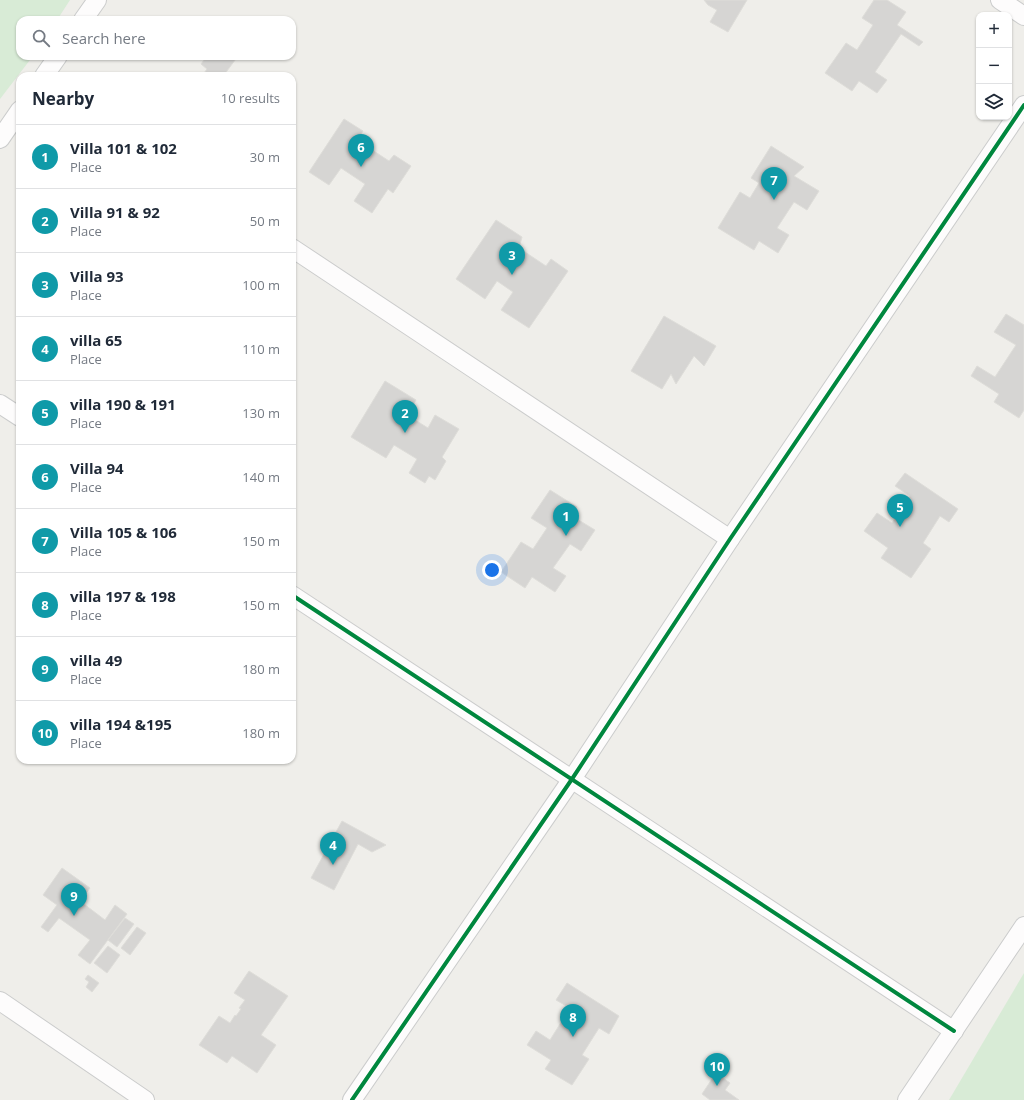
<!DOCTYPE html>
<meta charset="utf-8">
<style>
body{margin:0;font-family:"Open Sans",sans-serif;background:#f2f2f3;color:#1f2937}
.controls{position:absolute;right:12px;top:12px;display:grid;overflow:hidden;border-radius:8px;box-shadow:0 1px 3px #0004}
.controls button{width:36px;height:36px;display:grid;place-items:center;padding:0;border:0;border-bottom:1px solid #e0e1e3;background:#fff;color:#1f2937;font:20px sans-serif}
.you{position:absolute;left:492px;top:570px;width:14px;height:14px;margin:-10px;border:3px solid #fff;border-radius:50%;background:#1a73e8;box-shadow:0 0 0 6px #1a73e833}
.badge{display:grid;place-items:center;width:26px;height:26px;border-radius:50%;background:#2563eb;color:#fff;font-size:13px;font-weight:700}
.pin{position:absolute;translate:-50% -33px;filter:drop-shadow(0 1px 2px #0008)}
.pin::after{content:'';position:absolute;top:21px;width:14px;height:12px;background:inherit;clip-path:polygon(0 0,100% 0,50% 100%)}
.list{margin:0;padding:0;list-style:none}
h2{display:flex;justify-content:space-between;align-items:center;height:52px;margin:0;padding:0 16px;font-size:17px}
h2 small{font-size:13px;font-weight:400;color:#747a83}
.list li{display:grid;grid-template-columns:26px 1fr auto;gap:12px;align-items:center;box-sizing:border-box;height:64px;padding:0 16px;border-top:1px solid #e0e1e3}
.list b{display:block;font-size:15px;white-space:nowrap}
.list p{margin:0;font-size:13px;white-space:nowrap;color:#747a83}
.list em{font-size:13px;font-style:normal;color:#747a83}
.icon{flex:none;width:22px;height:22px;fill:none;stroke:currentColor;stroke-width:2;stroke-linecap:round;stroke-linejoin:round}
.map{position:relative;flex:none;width:1024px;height:1100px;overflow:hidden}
.search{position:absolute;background:#fff;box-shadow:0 1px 3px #0004;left:16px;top:16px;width:280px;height:44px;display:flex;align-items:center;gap:10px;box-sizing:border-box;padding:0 14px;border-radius:12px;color:#747a83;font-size:15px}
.panel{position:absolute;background:#fff;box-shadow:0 1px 3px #0004;left:16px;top:72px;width:280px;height:692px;border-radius:12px}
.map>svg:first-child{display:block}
.green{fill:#d8ebd6}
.building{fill:#d6d5d3;stroke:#deddd9}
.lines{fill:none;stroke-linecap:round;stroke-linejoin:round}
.minor-casing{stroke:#cbcccc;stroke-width:20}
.minor{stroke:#fdfcfc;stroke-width:18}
.cycleway-casing{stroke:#fff;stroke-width:6}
.cycleway{stroke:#00873e;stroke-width:4}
</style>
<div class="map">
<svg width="1024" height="1100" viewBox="0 0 1024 1100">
<rect width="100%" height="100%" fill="#efeeea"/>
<g class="green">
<path d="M 0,0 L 70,0 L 57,20 L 20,20 L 20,56 L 33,56 L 0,99 Z"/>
<path d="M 1024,973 L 1024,1100 L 949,1100 Z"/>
</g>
<g class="building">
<path d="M 704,0 L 747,0 L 728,32 L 710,22 L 717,10 L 708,5 Z"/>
<path d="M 874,0 L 887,0 L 906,12 L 897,25 L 923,42 L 919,46 L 901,34 L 875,72 L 887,80 L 877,93 L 859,81 L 852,91 L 825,73 L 846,43 L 857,50 L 873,25 L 862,18 Z"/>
<path d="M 207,56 L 238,56 L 224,75 L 225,76 L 202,76 L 207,69 L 201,64 Z"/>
<path d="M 344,119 L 363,131 L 357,140 L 389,161 L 394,155 L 411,166 L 393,193 L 388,189 L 372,213 L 354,201 L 365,184 L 341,168 L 329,185 L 309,172 Z"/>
<path d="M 771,146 L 804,167 L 794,176 L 819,191 L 807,210 L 794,202 L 777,228 L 789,235 L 778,253 L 759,241 L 754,250 L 718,228 L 740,192 L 750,198 L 759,183 L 751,178 Z"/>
<path d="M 496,220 L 522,237 L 519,248 L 546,266 L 551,259 L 568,271 L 529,328 L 501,310 L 513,292 L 497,281 L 485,299 L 456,279 Z"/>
<path d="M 1006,314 L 1024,325 L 1024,410 L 1019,418 L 994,402 L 999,394 L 971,376 L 977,366 L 995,377 L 1016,345 L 994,332 Z"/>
<path d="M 664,316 L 716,346 L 704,366 L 694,356 L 676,384 L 671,374 L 662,389 L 631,371 Z"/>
<path d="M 385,381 L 416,400 L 407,415 L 428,428 L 435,415 L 459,429 L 442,457 L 446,461 L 435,480 L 429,476 L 425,483 L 409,473 L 417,459 L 394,445 L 386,458 L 351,437 Z"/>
<path d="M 905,473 L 958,509 L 949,522 L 940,516 L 923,543 L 931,549 L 911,578 L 881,558 L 888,548 L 864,531 L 877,513 L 892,523 L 910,496 L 895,486 Z"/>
<path d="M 550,490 L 577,507 L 572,516 L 595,530 L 581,551 L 570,544 L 553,568 L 566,576 L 555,592 L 532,577 L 525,588 L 501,572 L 521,542 L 533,549 L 547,528 L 531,518 Z"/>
<path d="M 342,821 L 386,845 L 372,852 L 358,844 L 334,890 L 311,878 Z"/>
<path d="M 62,868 L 90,888 L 80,901 L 105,920 L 115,905 L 127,914 L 90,964 L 78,955 L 90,940 L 59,918 L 48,932 L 41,927 L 57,905 L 43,895 Z"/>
<path d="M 125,918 L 134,924 L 117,947 L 108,940 Z"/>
<path d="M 137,927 L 146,933 L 130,955 L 121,948 Z"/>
<path d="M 108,946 L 120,955 L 107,973 L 94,963 Z"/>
<path d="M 249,971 L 288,996 L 261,1035 L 276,1045 L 257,1073 L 232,1056 L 227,1063 L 199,1045 L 219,1016 L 230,1023 L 235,1015 L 236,1016 L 241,1009 L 239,1008 L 245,1000 L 234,993 Z"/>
<path d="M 88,975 L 99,983 L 92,992 L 86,987 L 89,982 L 85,979 Z"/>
<path d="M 567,983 L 619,1016 L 609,1034 L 599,1028 L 582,1055 L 589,1059 L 572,1085 L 545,1069 L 551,1060 L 527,1045 L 536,1031 L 550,1040 L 570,1008 L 556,1000 Z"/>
<path d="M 716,1073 L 730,1083 L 725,1090 L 739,1100 L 710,1100 L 702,1094 Z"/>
</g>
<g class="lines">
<g class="minor-casing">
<g id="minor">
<path d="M 1000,0 L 1024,16"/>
<path d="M 83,20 L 97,0"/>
<path d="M 44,76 L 58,56"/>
<path d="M 0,139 L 20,110"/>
<path d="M 292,248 L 730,539"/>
<path d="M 0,404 L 20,417"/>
<path d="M 292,595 L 954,1031"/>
<path d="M 0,1001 L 145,1100"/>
<path d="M 352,1100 L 572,779 L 730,539 L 1024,105"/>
<path d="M 907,1100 L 1024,926"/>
</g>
</g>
<use href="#minor" class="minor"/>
<g class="cycleway-casing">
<g id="cycleway">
<path d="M 292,595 L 954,1031"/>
<path d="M 352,1100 L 572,779 L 730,539 L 1024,105"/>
</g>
</g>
<use href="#cycleway" class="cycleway"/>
</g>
</svg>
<div class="controls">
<button>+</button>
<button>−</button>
<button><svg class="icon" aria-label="layers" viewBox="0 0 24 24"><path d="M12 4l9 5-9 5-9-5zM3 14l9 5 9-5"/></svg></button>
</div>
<div class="you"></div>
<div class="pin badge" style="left:566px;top:536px;background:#0f9aa8">1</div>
<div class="pin badge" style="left:405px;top:433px;background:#0f9aa8">2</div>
<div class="pin badge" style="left:512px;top:275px;background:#0f9aa8">3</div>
<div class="pin badge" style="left:333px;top:865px;background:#0f9aa8">4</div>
<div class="pin badge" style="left:900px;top:527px;background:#0f9aa8">5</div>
<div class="pin badge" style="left:361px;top:167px;background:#0f9aa8">6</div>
<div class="pin badge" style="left:774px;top:200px;background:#0f9aa8">7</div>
<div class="pin badge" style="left:573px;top:1037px;background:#0f9aa8">8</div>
<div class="pin badge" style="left:74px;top:916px;background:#0f9aa8">9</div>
<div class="pin badge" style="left:717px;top:1086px;background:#0f9aa8">10</div>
<div class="search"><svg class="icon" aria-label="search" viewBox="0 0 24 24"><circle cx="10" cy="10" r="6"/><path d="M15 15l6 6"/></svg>Search here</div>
<section class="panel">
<h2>Nearby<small>10 results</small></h2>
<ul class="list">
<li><span class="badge" style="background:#0f9aa8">1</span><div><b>Villa 101 &amp; 102</b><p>Place</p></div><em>30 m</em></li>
<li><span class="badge" style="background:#0f9aa8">2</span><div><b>Villa 91 &amp; 92</b><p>Place</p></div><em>50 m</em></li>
<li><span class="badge" style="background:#0f9aa8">3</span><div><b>Villa 93</b><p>Place</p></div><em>100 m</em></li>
<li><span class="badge" style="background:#0f9aa8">4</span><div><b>villa 65</b><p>Place</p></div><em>110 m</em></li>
<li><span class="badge" style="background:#0f9aa8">5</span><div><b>villa 190 &amp; 191</b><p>Place</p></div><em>130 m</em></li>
<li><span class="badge" style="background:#0f9aa8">6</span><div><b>Villa 94</b><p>Place</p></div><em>140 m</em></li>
<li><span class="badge" style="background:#0f9aa8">7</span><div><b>Villa 105 &amp; 106</b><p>Place</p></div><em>150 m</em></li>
<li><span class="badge" style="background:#0f9aa8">8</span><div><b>villa 197 &amp; 198</b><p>Place</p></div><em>150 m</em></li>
<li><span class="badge" style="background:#0f9aa8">9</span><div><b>villa 49</b><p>Place</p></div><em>180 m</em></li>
<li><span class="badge" style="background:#0f9aa8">10</span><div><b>villa 194 &amp;195</b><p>Place</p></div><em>180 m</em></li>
</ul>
</section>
</div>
